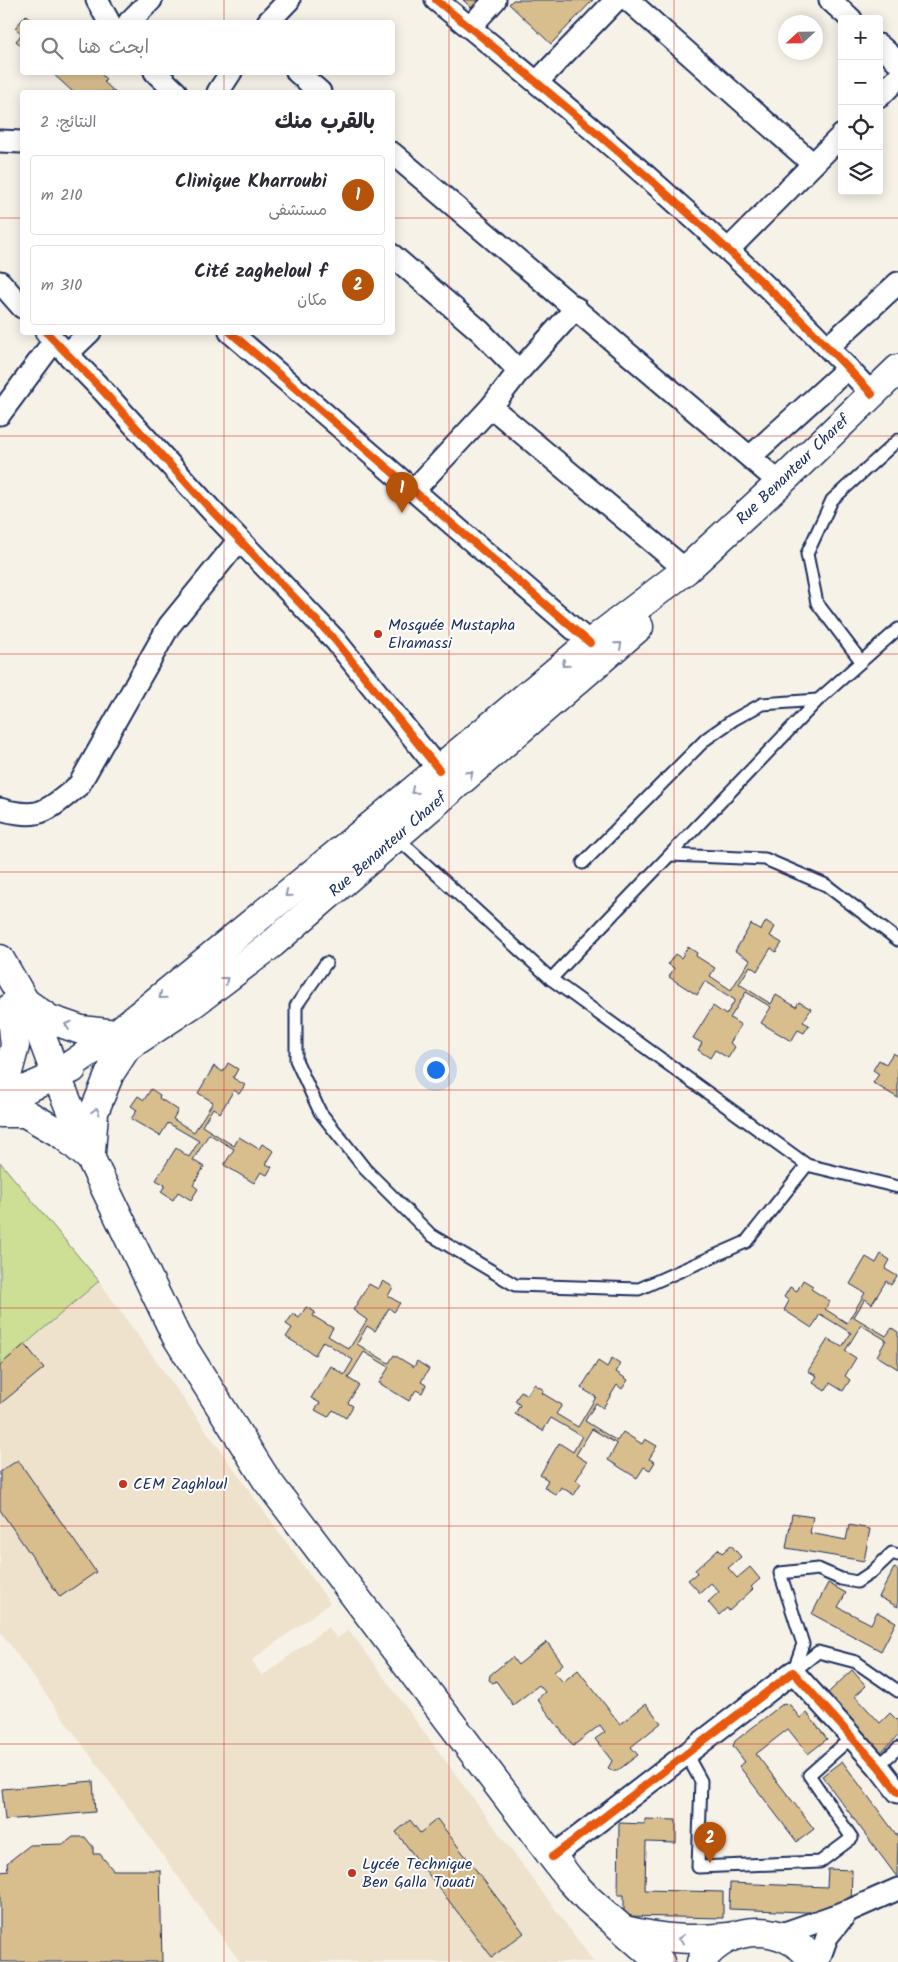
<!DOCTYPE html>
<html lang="ar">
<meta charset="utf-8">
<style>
body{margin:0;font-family:Kalam,"Playpen Sans Arabic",sans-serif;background:#f7f7f7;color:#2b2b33;direction:rtl}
.controls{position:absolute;right:15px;top:15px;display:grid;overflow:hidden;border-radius:5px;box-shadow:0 2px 12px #0003}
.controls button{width:45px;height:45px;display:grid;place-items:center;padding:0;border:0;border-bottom:1px solid #e1e1e2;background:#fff;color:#2b2b33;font:25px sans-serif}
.compass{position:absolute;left:778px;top:15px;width:45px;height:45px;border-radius:50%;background:#fff;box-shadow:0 2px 12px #0003;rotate:248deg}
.you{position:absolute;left:435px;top:1069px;width:18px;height:18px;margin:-12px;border:4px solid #fff;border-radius:50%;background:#1a73e8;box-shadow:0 0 0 8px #1a73e833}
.badge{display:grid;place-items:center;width:32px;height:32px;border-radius:50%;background:#b45309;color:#fff;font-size:16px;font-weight:700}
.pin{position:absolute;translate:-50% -41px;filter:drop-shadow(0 1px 2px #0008)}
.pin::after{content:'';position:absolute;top:26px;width:18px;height:15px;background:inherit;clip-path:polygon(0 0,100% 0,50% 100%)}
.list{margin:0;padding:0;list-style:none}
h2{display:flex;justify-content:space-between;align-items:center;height:65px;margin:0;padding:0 20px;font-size:21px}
h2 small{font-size:16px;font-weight:400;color:#7c7c81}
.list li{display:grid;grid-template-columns:32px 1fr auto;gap:15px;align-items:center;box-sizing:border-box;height:80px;margin:0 10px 10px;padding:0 10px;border:1px solid #e1e1e2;border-radius:5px}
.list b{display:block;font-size:19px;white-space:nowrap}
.list p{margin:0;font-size:16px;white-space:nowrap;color:#7c7c81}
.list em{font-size:16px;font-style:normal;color:#7c7c81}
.icon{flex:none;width:28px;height:28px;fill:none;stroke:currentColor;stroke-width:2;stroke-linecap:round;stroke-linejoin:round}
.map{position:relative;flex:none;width:898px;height:1962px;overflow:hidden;direction:ltr}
.search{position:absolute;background:#fff;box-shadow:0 2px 12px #0003;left:20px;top:20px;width:375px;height:55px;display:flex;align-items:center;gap:12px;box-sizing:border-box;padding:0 18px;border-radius:5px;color:#7c7c81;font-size:19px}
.panel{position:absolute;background:#fff;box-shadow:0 2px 12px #0003;left:20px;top:90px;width:375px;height:245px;border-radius:5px;direction:rtl}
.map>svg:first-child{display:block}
.built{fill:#eee2cd}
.green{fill:#ccdf94;stroke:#748779}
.building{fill:#d8bd8d;stroke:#1b2f5e}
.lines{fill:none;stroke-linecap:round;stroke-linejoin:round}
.lane-casing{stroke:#1b2f5e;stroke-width:15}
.street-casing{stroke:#1b2f5e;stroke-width:25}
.secondary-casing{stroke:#1b2f5e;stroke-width:31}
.lane{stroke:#fff;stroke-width:11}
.street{stroke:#fff;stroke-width:21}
.secondary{stroke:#fff;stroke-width:28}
.cycleway-casing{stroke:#fff;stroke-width:11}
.cycleway{stroke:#e8590c;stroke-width:8}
.oneway{stroke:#8d97ae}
.grid{fill:none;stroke:#c8321e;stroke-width:1;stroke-opacity:0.55}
.poi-dot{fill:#c8321e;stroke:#fff;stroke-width:2}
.labels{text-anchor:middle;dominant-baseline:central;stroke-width:4;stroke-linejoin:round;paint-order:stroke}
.street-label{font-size:16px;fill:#1b2f5e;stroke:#fff}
.poi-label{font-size:16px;fill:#1b2f5e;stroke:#fff;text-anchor:start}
</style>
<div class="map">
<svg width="898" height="1962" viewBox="0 0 898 1962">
<rect width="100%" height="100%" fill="#f7f2e8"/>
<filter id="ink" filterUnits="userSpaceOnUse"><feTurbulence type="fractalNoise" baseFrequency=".02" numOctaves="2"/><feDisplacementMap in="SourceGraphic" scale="10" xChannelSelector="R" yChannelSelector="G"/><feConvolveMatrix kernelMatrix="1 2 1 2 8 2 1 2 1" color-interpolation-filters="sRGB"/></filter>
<g filter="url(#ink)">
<path class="built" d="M 99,1281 L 330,1603 L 252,1660 L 262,1676 L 328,1627 L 337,1638 L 349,1630 L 594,1962 L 240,1962 L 0,1631 L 0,1366 Z"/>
<path class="green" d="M 0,1162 L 99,1281 L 0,1366 Z"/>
<g class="building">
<path d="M 463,0 L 480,0 L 472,8 Z"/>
<path d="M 513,0 L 593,0 L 551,44 L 509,4 Z"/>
<path d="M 26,15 L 34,22 L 22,22 L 22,47 L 16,41 L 22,34 L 15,28 Z"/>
<path d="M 51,72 L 99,72 L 106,79 L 104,82 L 115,92 L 73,92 Z"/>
<path d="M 766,921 L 775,927 L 770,936 L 782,943 L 776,952 L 771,948 L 757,971 L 750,966 L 739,984 L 771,1004 L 776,995 L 796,1007 L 799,1002 L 811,1009 L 803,1022 L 809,1025 L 804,1033 L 798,1030 L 791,1041 L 761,1023 L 771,1007 L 746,992 L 730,1018 L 741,1025 L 730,1043 L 735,1047 L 728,1058 L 715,1050 L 710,1058 L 698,1050 L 702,1043 L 693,1038 L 713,1006 L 726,1015 L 735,1000 L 705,981 L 697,995 L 669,977 L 674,968 L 668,964 L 675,954 L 681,958 L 688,947 L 697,953 L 696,956 L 715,968 L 710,976 L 731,990 L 750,960 L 735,951 L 751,924 L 761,930 Z"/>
<path d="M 893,1053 L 898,1056 L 898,1098 L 873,1083 L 879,1074 L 873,1070 L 879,1060 L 886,1064 Z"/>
<path d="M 228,1063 L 238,1069 L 233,1078 L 245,1085 L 239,1094 L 234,1090 L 220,1113 L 213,1108 L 202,1126 L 234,1146 L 239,1137 L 259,1149 L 262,1144 L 274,1151 L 266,1164 L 272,1167 L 267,1175 L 261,1172 L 254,1183 L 224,1165 L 234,1149 L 209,1134 L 193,1160 L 204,1167 L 193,1185 L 198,1189 L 191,1200 L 178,1192 L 173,1200 L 161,1192 L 165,1185 L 156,1180 L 176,1148 L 189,1157 L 199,1141 L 168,1123 L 160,1136 L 131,1119 L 137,1110 L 131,1106 L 138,1096 L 144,1100 L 151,1089 L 160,1095 L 159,1098 L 178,1110 L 173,1119 L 194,1132 L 213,1102 L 198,1093 L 214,1066 L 223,1072 Z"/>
<path d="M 881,1254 L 890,1260 L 885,1269 L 897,1276 L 891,1285 L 886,1281 L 872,1304 L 865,1299 L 854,1317 L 886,1336 L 892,1328 L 898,1332 L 898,1369 L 877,1356 L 886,1340 L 861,1325 L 845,1351 L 856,1358 L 845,1376 L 850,1380 L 843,1391 L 830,1383 L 825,1391 L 813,1383 L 817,1376 L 808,1371 L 828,1339 L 842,1347 L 851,1333 L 820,1314 L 812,1328 L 784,1310 L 789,1301 L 784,1297 L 790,1287 L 797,1291 L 803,1280 L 813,1286 L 811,1289 L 830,1301 L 825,1309 L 847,1323 L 865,1293 L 850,1284 L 866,1257 L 876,1263 Z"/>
<path d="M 383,1281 L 393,1287 L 388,1296 L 400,1303 L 394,1312 L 389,1308 L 375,1331 L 367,1326 L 357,1344 L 389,1363 L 394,1355 L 414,1367 L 417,1361 L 429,1369 L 421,1382 L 426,1385 L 422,1393 L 416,1390 L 409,1401 L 379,1383 L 389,1367 L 364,1352 L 348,1378 L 359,1385 L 348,1403 L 353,1406 L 346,1418 L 333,1410 L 328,1417 L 315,1410 L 320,1403 L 311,1398 L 331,1366 L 344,1375 L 353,1360 L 323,1341 L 315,1355 L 286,1337 L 292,1328 L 286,1324 L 293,1314 L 299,1318 L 306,1307 L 315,1312 L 313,1316 L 333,1328 L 328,1336 L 349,1349 L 367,1320 L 353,1310 L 369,1284 L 378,1289 Z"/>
<path d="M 25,1344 L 44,1368 L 0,1404 L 0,1365 Z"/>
<path d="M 612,1358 L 621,1364 L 616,1372 L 628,1380 L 622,1389 L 617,1385 L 603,1408 L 596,1403 L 585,1421 L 617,1441 L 623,1432 L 642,1444 L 645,1439 L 657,1446 L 649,1459 L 655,1462 L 650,1470 L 644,1467 L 637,1478 L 608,1460 L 617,1444 L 592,1429 L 576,1455 L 587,1462 L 576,1480 L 581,1484 L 574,1495 L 561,1487 L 556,1495 L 544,1487 L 548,1480 L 540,1475 L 559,1443 L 573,1452 L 582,1436 L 551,1418 L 543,1431 L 515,1414 L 520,1405 L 515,1401 L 521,1391 L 527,1395 L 534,1384 L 544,1390 L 542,1393 L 562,1405 L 556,1414 L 578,1427 L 596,1397 L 581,1388 L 598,1361 L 607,1367 Z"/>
<path d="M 18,1460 L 96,1572 L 60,1597 L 0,1510 L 0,1472 Z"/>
<path d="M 792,1514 L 813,1517 L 810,1533 L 846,1540 L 849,1525 L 870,1529 L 864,1561 L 786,1548 Z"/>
<path d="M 731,1545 L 741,1557 L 728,1568 L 737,1578 L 750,1567 L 760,1579 L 751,1587 L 753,1589 L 729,1611 L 727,1608 L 719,1615 L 708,1602 L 719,1592 L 711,1583 L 700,1593 L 688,1580 L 697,1573 L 695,1570 L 718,1549 L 722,1553 Z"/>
<path d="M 894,1568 L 898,1570 L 898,1607 L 879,1597 Z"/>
<path d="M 828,1583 L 846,1593 L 838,1607 L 871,1624 L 877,1612 L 896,1622 L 881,1651 L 812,1614 Z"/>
<path d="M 547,1642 L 563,1664 L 554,1672 L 563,1682 L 578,1670 L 620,1724 L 646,1704 L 661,1723 L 631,1747 L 638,1755 L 617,1771 L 613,1771 L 608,1768 L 612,1761 L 595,1739 L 605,1732 L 600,1725 L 573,1746 L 537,1699 L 545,1692 L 539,1685 L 513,1705 L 496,1681 L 493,1683 L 489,1680 L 490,1675 L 512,1657 L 518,1665 Z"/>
<path d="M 852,1670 L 866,1686 L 855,1696 L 880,1723 L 890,1713 L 898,1721 L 898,1736 L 881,1752 L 827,1694 Z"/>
<path d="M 784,1703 L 790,1705 L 800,1718 L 807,1713 L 827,1739 L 808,1754 L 788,1729 L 756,1754 L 814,1829 L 797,1842 L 739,1766 L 745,1762 L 733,1746 L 735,1741 Z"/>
<path d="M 842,1761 L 898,1837 L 897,1877 L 822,1776 Z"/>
<path d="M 93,1781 L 95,1812 L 5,1820 L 2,1789 Z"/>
<path d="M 437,1819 L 524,1933 L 492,1957 L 396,1832 L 410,1820 L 420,1833 Z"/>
<path d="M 645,1819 L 676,1820 L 676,1843 L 646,1842 L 645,1890 L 723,1892 L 723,1918 L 624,1916 L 624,1895 L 618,1895 L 619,1823 L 645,1824 Z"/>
<path d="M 73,1837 L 85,1837 L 93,1847 L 93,1854 L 100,1854 L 113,1870 L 160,1870 L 162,1962 L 0,1962 L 0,1872 L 8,1871 L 7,1863 L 30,1845 L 64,1844 Z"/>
<path d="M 828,1869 L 852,1870 L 851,1905 L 828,1905 L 828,1913 L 729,1909 L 730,1883 L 827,1887 Z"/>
</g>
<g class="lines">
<g class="lane-casing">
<g id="lane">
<path d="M 861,661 L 817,603 L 807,554 L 832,500 L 898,440"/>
<path d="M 396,837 L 551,979 L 807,1165 L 898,1187"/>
<path d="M 671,855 L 765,859 L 826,885 L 898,940"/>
<path d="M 583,863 L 706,739 L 733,720 L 762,704 L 818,700"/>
<path d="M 326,963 L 296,1006 L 296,1060 L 320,1112 L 365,1169 L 431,1235 L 515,1285 L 639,1289 L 746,1242 L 807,1165"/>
<path d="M 551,979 L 818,700 L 898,629"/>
<path d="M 898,1555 L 892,1553 L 872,1572 L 857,1582 L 841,1579 L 818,1569 L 780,1573 L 803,1644 L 793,1672 L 818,1652 L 856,1662 L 898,1691"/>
<path d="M 686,1754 L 701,1781 L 698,1867 L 820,1862 L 852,1838 L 809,1775 L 852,1737"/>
<path d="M 878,1766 L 898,1748"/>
</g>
</g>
<g class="street-casing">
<g id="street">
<path d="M 97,0 L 109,22"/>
<path d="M 436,0 C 587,122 740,251 872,394"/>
<path d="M 628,0 L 813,164"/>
<path d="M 830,0 L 851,19"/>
<path d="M 129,22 L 151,0"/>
<path d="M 268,22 L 289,0"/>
<path d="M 470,27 L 495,0"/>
<path d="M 879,45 L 898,62"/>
<path d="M 155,72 L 176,92"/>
<path d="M 297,72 L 320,92"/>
<path d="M 537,82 L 616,0"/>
<path d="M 218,92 L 231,72"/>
<path d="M 879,97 L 898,78"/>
<path d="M 0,141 L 22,142"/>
<path d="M 392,153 L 780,483"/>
<path d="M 728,250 L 842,135"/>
<path d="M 392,255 L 480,331 L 519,371"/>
<path d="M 0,282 L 22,307"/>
<path d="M 46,332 L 104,392 L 212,511 L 335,640 L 439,770"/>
<path d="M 230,332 L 590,643"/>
<path d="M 828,347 L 898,283"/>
<path d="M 67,354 L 90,332"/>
<path d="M 491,407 L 686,570"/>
<path d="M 0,414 L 54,341"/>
<path d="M 750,457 L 848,368"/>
<path d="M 414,490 L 491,407 L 519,371 L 576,308"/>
<path d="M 0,809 C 9,812 26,815 36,813 C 50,811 68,794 79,785 L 169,626 L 239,540"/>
<path d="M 552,1857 L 793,1672 L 878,1766 L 898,1792"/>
<path d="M 779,1935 L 848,1911 L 898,1889"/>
<path d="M 818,1962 L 827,1937 L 848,1911"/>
</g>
</g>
<g class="secondary-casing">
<g id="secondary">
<path d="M 0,959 L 35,1019 L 56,1075 L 91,1159 L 176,1336 L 266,1479 L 570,1880 L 587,1898 L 660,1962"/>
<path d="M 25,1002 L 49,1019 L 81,1030 L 116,1034"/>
<path d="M 110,1054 L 127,1047 L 194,1003 L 272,944 L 639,627"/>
<path d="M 56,1075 L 116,1034 L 378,820 L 590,643 L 686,570 L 780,483 L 898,369"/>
<path d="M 0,1087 L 5,1083 L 15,1046 L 11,1007"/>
<path d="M 0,1100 L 72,1069"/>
<path d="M 0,1113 L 25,1113 L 63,1135 L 88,1156"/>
<path d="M 91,1152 L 94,1112 L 110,1073 L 127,1047"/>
<path d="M 625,1930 C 662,1939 692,1941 729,1937"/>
<path d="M 701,1962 C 728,1922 787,1922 814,1962"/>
</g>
</g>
<use href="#lane" class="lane"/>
<use href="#street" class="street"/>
<use href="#secondary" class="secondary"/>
<g class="cycleway-casing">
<g id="cycleway">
<path d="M 436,0 C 587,122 740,251 872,394"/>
<path d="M 46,332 L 104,392 L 212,511 L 335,640 L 439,770"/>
<path d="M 230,332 L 590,643"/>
<path d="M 552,1857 L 793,1672 L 878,1766 L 898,1792"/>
</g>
</g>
<use href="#cycleway" class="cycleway"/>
</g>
<defs><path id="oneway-chevron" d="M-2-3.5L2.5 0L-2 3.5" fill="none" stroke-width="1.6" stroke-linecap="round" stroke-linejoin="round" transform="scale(1.25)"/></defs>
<g class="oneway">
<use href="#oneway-chevron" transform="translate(619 645) rotate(-41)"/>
<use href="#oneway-chevron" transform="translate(565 664) rotate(140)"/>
<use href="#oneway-chevron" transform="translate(470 774) rotate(-41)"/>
<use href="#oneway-chevron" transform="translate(414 791) rotate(140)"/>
<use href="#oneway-chevron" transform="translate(288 894) rotate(141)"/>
<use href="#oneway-chevron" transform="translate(225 980) rotate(-37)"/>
<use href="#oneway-chevron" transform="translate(162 996) rotate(141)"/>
<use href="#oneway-chevron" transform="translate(68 1025) rotate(-161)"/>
<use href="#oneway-chevron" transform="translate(96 1111) rotate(-75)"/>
<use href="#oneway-chevron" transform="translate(681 1939) rotate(-177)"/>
</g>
</g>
<path class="grid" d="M 224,0 L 224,22M 449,0 L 449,1962M 674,0 L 674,1962M 224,72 L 224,92M 0,218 L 22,218M 392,218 L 898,218M 224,332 L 224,1962M 0,436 L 898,436M 0,654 L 898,654M 0,872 L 898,872M 0,1090 L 898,1090M 0,1308 L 898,1308M 0,1526 L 898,1526M 0,1744 L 898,1744"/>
<g class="poi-dot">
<circle cx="378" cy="634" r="5"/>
<circle cx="123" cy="1484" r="5"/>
<circle cx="352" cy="1873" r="5"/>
</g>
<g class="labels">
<g class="street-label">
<text transform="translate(793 470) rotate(-44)">Rue Benanteur Charef</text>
<text transform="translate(388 845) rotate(-41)">Rue Benanteur Charef</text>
</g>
<g class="poi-label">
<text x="388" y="625">Mosquée Mustapha<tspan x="388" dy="18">Elramassi</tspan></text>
<text x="133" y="1484">CEM Zaghloul</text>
<text x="362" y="1864">Lycée Technique<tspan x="362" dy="18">Ben Galla Touati</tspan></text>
</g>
</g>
</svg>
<div class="controls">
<button>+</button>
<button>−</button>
<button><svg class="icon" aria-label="locate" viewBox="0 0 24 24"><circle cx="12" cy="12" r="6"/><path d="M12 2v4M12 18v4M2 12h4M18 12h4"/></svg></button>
<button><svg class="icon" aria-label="layers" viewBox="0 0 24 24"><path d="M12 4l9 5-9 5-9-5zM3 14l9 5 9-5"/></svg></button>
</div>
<svg class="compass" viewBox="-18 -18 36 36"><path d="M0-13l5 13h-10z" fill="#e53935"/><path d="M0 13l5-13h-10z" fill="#7c7c81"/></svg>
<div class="you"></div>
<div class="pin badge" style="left:402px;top:513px">1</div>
<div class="pin badge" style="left:710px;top:1863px">2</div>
<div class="search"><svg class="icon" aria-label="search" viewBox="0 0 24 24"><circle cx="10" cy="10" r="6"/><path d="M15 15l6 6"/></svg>ابحث هنا</div>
<section class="panel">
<h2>بالقرب منك<small>النتائج: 2</small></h2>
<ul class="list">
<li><span class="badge">1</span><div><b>Clinique Kharroubi</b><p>مستشفى</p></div><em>210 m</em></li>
<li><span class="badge">2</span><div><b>Cité zagheloul f</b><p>مكان</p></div><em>310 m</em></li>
</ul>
</section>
</div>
